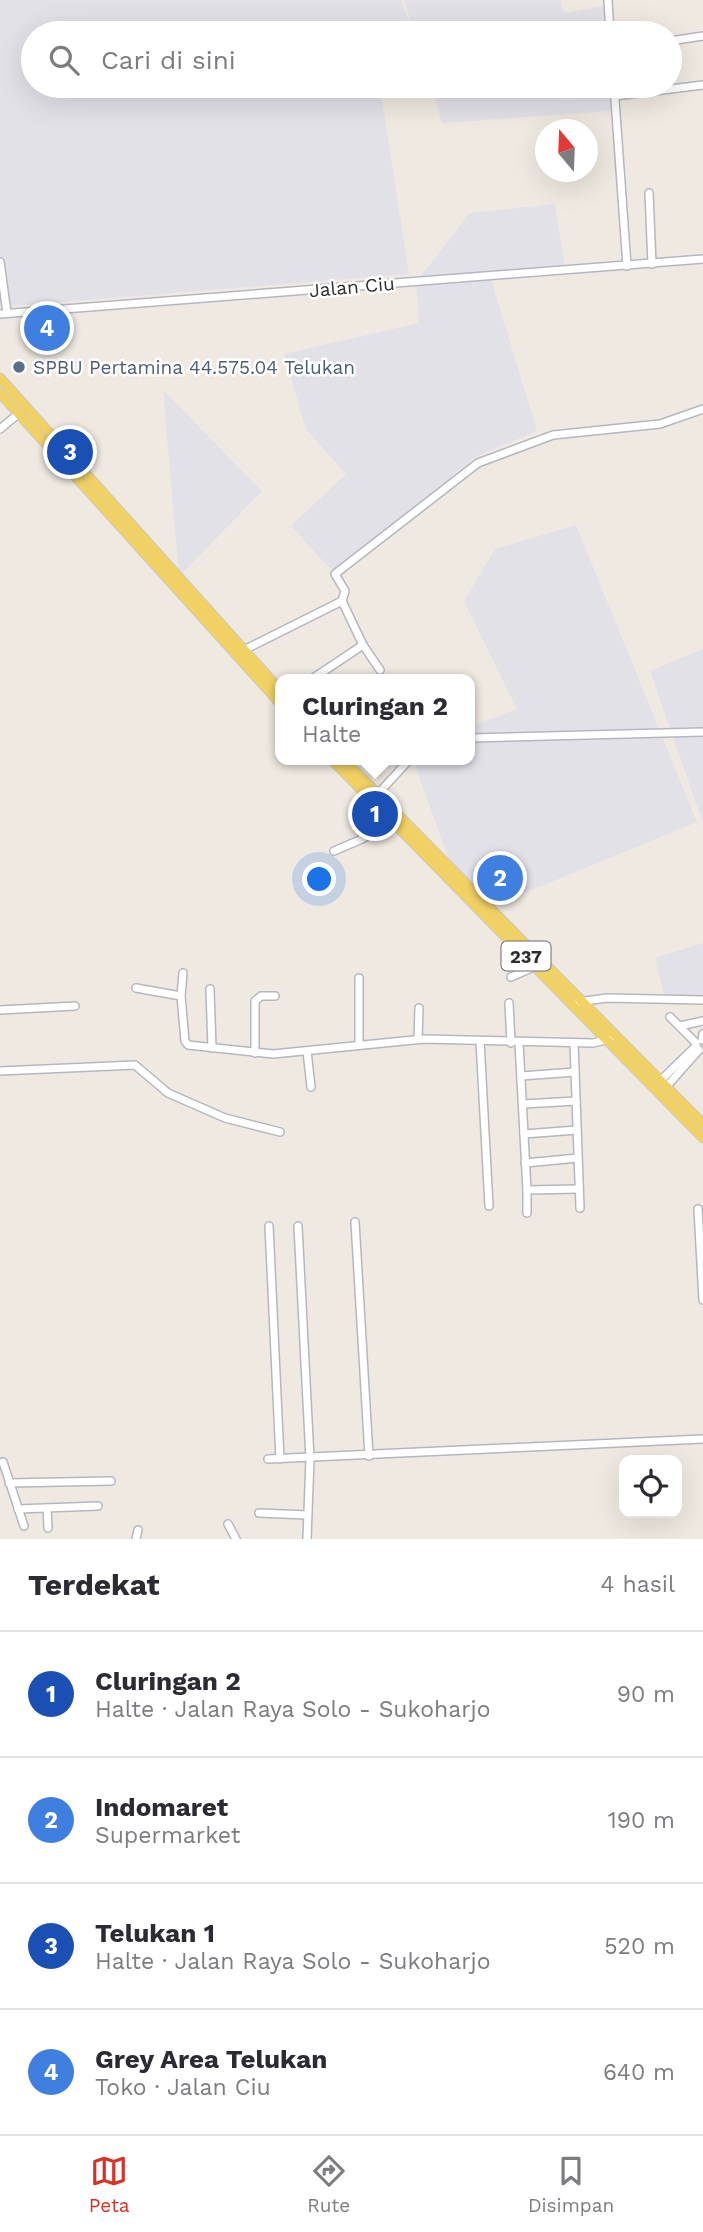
<!DOCTYPE html>
<html lang="id">
<meta charset="utf-8">
<style>
body{margin:0;font-family:"Work Sans",sans-serif;background:#f2f2f3;color:#2b2b33}
.controls{position:absolute;right:21px;bottom:21px;display:grid;overflow:hidden;border-radius:14px;box-shadow:0 7px 28px #0002}
.controls button{width:63px;height:63px;display:grid;place-items:center;padding:0;border:0;border-bottom:2px solid #e1e1e2;background:#fff;color:#2b2b33;font:35px sans-serif}
.compass{position:absolute;left:535px;top:119px;width:63px;height:63px;border-radius:50%;background:#fff;box-shadow:0 7px 28px #0002;rotate:341deg}
.you{position:absolute;left:320px;top:880px;width:24px;height:24px;margin:-18px;border:5px solid #fff;border-radius:50%;background:#1a73e8;box-shadow:0 0 0 10px #1a73e833}
.badge{display:grid;place-items:center;width:46px;height:46px;border-radius:50%;background:#d93025;color:#fff;font-size:23px;font-weight:700}
.pin{position:absolute;translate:-50% -50%;border:4px solid #fff;box-shadow:0 2px 7px #0006}
.popup{position:absolute;left:275px;top:674px;width:200px;height:91px;box-sizing:border-box;display:grid;place-content:center;border-radius:14px;background:#fff;filter:drop-shadow(0 2px 5px #0005);font-size:23px;white-space:nowrap;color:#7c7c81}
.popup b{font-size:26px;color:#2b2b33}
.popup::after{content:'';position:absolute;left:50%;top:100%;margin-left:-14px;border:14px solid transparent;border-top-color:#fff}
.list{margin:0;padding:0;list-style:none}
h2{display:flex;justify-content:space-between;align-items:center;height:91px;margin:0;padding:0 28px;font-size:30px}
h2 small{font-size:23px;font-weight:400;color:#7c7c81}
.list li{display:grid;grid-template-columns:46px 1fr auto;gap:21px;align-items:center;box-sizing:border-box;height:126px;padding:0 28px;border-top:2px solid #e1e1e2}
.list b{display:block;font-size:26px;white-space:nowrap}
.list p{margin:0;font-size:23px;white-space:nowrap;color:#7c7c81}
.list em{font-size:23px;font-style:normal;color:#7c7c81}
.icon{flex:none;width:38px;height:38px;fill:none;stroke:currentColor;stroke-width:2;stroke-linecap:round;stroke-linejoin:round}
.map{position:relative;flex:none;width:703px;height:1539px;overflow:hidden}
.search{position:absolute;background:#fff;box-shadow:0 7px 28px #0002;left:21px;right:21px;top:21px;height:77px;display:flex;align-items:center;gap:18px;box-sizing:border-box;padding:0 24px;border-radius:38px;color:#7c7c81;font-size:26px}
.sheet{height:595px;background:#fff}
nav{display:flex;justify-content:space-around;align-items:center;box-sizing:border-box;height:98px;border-top:2px solid #e1e1e2;background:#fff;font-size:19px;color:#7c7c81}
nav a{display:grid;justify-items:center;gap:4px}
nav .on{color:#d93025}
.map>svg:first-child{display:block}
.industrial{fill:#e3e1e8}
.lines{fill:none;stroke-linecap:round;stroke-linejoin:round}
.minor-casing{stroke:#b4b7c1;stroke-width:10}
.major-casing{stroke:#c9c9c9;stroke-width:11}
.minor{stroke:#fff;stroke-width:7}
.major{stroke:#f2d163;stroke-width:9}
.service-dot{fill:#5c6f8a;stroke:#fff;stroke-width:2.5}
.labels{text-anchor:middle;dominant-baseline:central;stroke-width:5;stroke-linejoin:round;paint-order:stroke}
.shield{fill:#fff;stroke:#6d6d6d;stroke-width:2}
.shield-label{font-size:18px;font-weight:bold;fill:#2e2e2e}
.street-label{font-size:19px;fill:#2e2e2e;stroke:#fff}
.service-label{font-size:19px;fill:#4e5e75;stroke:#fff;text-anchor:start}
</style>
<div class="map">
<svg width="703" height="1539" viewBox="0 0 703 1539">
<rect width="100%" height="100%" fill="#efe9e1"/>
<g class="industrial">
<path d="M 0,0 L 401,0 L 413,33 L 33,33 L 33,86 L 380,86 L 409,274 L 0,307 Z"/>
<path d="M 404,0 L 560,0 L 564,13 L 609,5 L 609,33 L 414,33 Z"/>
<path d="M 431,86 L 610,86 L 610,111 L 442,123 Z"/>
<path d="M 555,204 L 565,270 L 490,276 L 537,431 L 475,457 L 335,574 L 291,526 L 346,474 L 306,429 L 284,354 L 419,323 L 416,282 L 470,213 Z"/>
<path d="M 163,390 L 262,491 L 179,577 Z"/>
<path d="M 576,525 L 697,822 L 500,903 L 454,873 L 413,760 L 470,760 L 470,727 L 517,709 L 464,601 L 495,549 Z"/>
<path d="M 703,649 L 703,823 L 650,671 Z"/>
<path d="M 703,943 L 703,1000 L 665,999 L 655,958 Z"/>
</g>
<g class="lines">
<g class="minor-casing">
<g id="minor">
<path d="M 608,0 L 610,33"/>
<path d="M 670,41 L 703,36"/>
<path d="M 614,86 L 627,266"/>
<path d="M 615,96 L 703,85"/>
<path d="M 649,193 L 652,264"/>
<path d="M 0,262 L 7,313"/>
<path d="M 0,314 L 703,259"/>
<path d="M 0,429 L 18,414"/>
<path d="M 342,601 L 363,645 L 380,670"/>
<path d="M 244,650 L 342,601 L 345,591 L 335,574 L 478,463 L 553,435 L 660,424 L 703,409"/>
<path d="M 312,679 L 363,645"/>
<path d="M 470,738 L 703,732"/>
<path d="M 377,795 L 409,760"/>
<path d="M 334,851 L 362,839 L 389,821"/>
<path d="M 183,973 L 181,996 L 185,1041 L 188,1045 L 273,1054 L 424,1039 L 593,1043 L 610,1039"/>
<path d="M 511,977 L 536,966"/>
<path d="M 359,978 L 359,1043"/>
<path d="M 136,988 L 181,996"/>
<path d="M 210,989 L 212,1048"/>
<path d="M 578,1002 L 607,998 L 703,1000"/>
<path d="M 509,1003 L 511,1043"/>
<path d="M 0,1010 L 75,1006"/>
<path d="M 670,1017 L 696,1043"/>
<path d="M 680,1026 L 703,1021"/>
<path d="M 418,1039 L 419,1008"/>
<path d="M 702,1040 L 703,1034"/>
<path d="M 480,1041 L 489,1206"/>
<path d="M 519,1043 L 527,1190 L 579,1189"/>
<path d="M 574,1043 L 580,1208"/>
<path d="M 307,1051 L 311,1087"/>
<path d="M 255,1053 L 255,1001 L 261,996 L 275,996"/>
<path d="M 0,1071 L 135,1065 L 168,1093 L 225,1118 L 280,1132"/>
<path d="M 521,1076 L 575,1072"/>
<path d="M 661,1080 L 696,1046"/>
<path d="M 667,1086 L 699,1050"/>
<path d="M 523,1104 L 576,1101"/>
<path d="M 524,1134 L 577,1130"/>
<path d="M 525,1163 L 578,1158"/>
<path d="M 527,1190 L 527,1213"/>
<path d="M 698,1209 L 703,1300"/>
<path d="M 355,1222 L 369,1456"/>
<path d="M 269,1226 L 280,1459"/>
<path d="M 298,1226 L 310,1459 L 307,1539"/>
<path d="M 268,1459 L 703,1439"/>
<path d="M 3,1462 L 24,1526"/>
<path d="M 9,1483 L 111,1481"/>
<path d="M 47,1508 L 48,1528"/>
<path d="M 18,1509 L 98,1506"/>
<path d="M 259,1513 L 307,1515"/>
<path d="M 228,1524 L 236,1539"/>
<path d="M 136,1539 L 138,1530"/>
</g>
</g>
<g class="major-casing">
<g id="major">
<path d="M 0,378 L 280,690"/>
<path d="M 0,393 L 280,703"/>
<path d="M 332,760 L 703,1138"/>
<path d="M 344,760 L 703,1124"/>
</g>
</g>
<use href="#minor" class="minor"/>
<use href="#major" class="major"/>
</g>
<circle class="service-dot" cx="19" cy="367" r="7"/>
<g class="labels">
<rect class="shield" x="501.5" y="941.5" width="49" height="29" rx="5"/>
<g class="shield-label">
<text x="526" y="956">237</text>
</g>
<g class="street-label">
<text transform="translate(352 287) rotate(-5)">Jalan Ciu</text>
</g>
<g class="service-label">
<text x="33" y="367">SPBU Pertamina 44.575.04 Telukan</text>
</g>
</g>
</svg>
<div class="controls">
<button><svg class="icon" aria-label="locate" viewBox="0 0 24 24"><circle cx="12" cy="12" r="6"/><path d="M12 2v4M12 18v4M2 12h4M18 12h4"/></svg></button>
</div>
<svg class="compass" viewBox="-18 -18 36 36"><path d="M0-13l5 13h-10z" fill="#e53935"/><path d="M0 13l5-13h-10z" fill="#7c7c81"/></svg>
<div class="you"></div>
<div class="pin badge" style="left:375px;top:814px;background:#1a4fb4">1</div>
<div class="popup"><b>Cluringan 2</b>Halte</div>
<div class="pin badge" style="left:500px;top:878px;background:#3f7fe0">2</div>
<div class="pin badge" style="left:70px;top:452px;background:#1a4fb4">3</div>
<div class="pin badge" style="left:47px;top:328px;background:#3f7fe0">4</div>
<div class="search"><svg class="icon" aria-label="search" viewBox="0 0 24 24"><circle cx="10" cy="10" r="6"/><path d="M15 15l6 6"/></svg>Cari di sini</div>
</div>
<section class="sheet">
<h2>Terdekat<small>4 hasil</small></h2>
<ul class="list">
<li><span class="badge" style="background:#1a4fb4">1</span><div><b>Cluringan 2</b><p>Halte · Jalan Raya Solo - Sukoharjo</p></div><em>90 m</em></li>
<li><span class="badge" style="background:#3f7fe0">2</span><div><b>Indomaret</b><p>Supermarket</p></div><em>190 m</em></li>
<li><span class="badge" style="background:#1a4fb4">3</span><div><b>Telukan 1</b><p>Halte · Jalan Raya Solo - Sukoharjo</p></div><em>520 m</em></li>
<li><span class="badge" style="background:#3f7fe0">4</span><div><b>Grey Area Telukan</b><p>Toko · Jalan Ciu</p></div><em>640 m</em></li>
</ul>
</section>
<nav>
<a class="on"><svg class="icon" aria-label="map" viewBox="0 0 24 24"><path d="M3 6l6-2 6 2 6-2v14l-6 2-6-2-6 2zM9 4v14M15 6v14"/></svg>Peta</a>
<a><svg class="icon" aria-label="directions" viewBox="0 0 24 24"><path d="M12 3l9 9-9 9-9-9zM9 14v-3h6M13 9l2 2-2 2"/></svg>Rute</a>
<a><svg class="icon" aria-label="saved" viewBox="0 0 24 24"><path d="M7 4h10v16l-5-4-5 4z"/></svg>Disimpan</a>
</nav>
